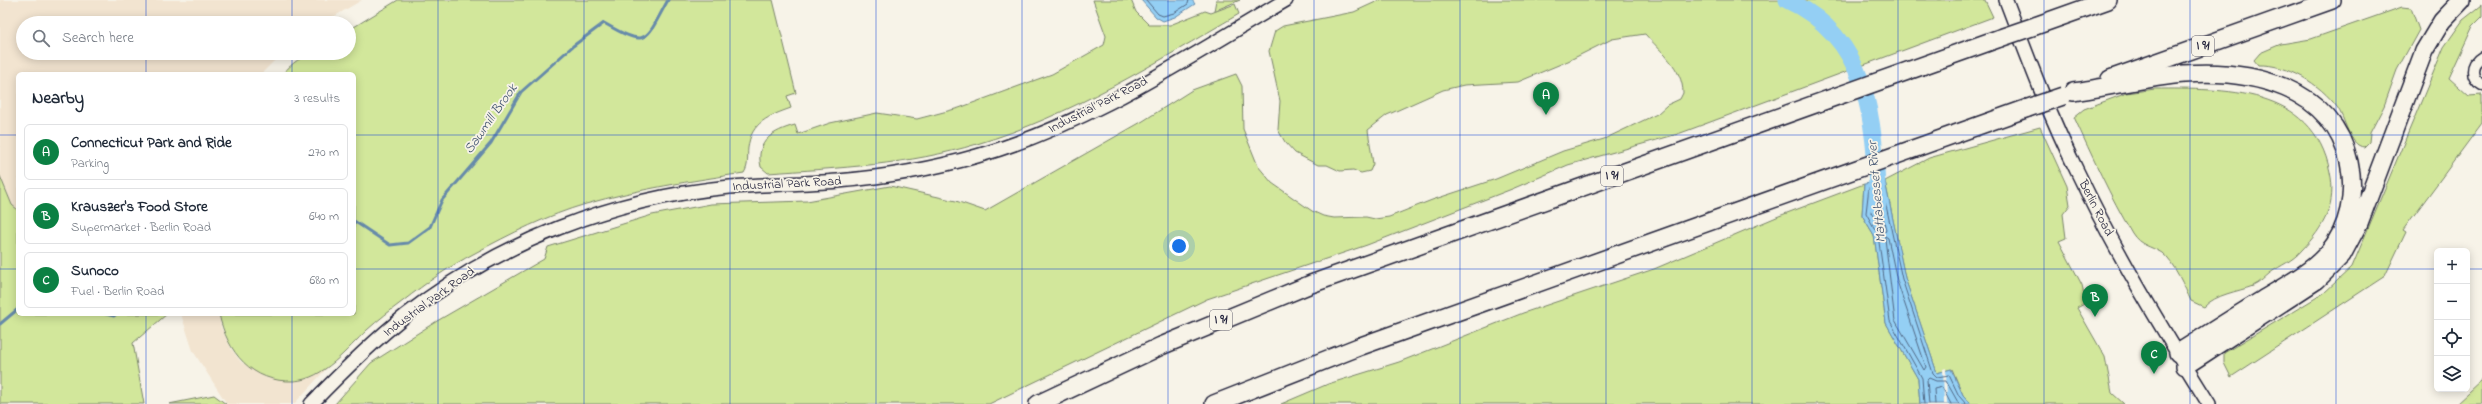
<!DOCTYPE html>
<meta charset="utf-8">
<style>
body{margin:0;font-family:"Indie Flower",sans-serif;background:#f2f2f3;color:#1f2937}
.controls{position:absolute;right:12px;bottom:12px;display:grid;overflow:hidden;border-radius:6px;box-shadow:0 2px 10px #0003}
.controls button{width:36px;height:36px;display:grid;place-items:center;padding:0;border:0;border-bottom:1px solid #e0e1e3;background:#fff;color:#1f2937;font:20px sans-serif}
.you{position:absolute;left:1179px;top:246px;width:14px;height:14px;margin:-10px;border:3px solid #fff;border-radius:50%;background:#1a73e8;box-shadow:0 0 0 6px #1a73e833}
.badge{display:grid;place-items:center;width:26px;height:26px;border-radius:50%;background:#0b8043;color:#fff;font-size:13px;font-weight:700}
.pin{position:absolute;translate:-50% -33px;filter:drop-shadow(0 1px 2px #0008)}
.pin::after{content:'';position:absolute;top:21px;width:14px;height:12px;background:inherit;clip-path:polygon(0 0,100% 0,50% 100%)}
.list{margin:0;padding:0;list-style:none}
h2{display:flex;justify-content:space-between;align-items:center;height:52px;margin:0;padding:0 16px;font-size:17px}
h2 small{font-size:13px;font-weight:400;color:#747a83}
.list li{display:grid;grid-template-columns:26px 1fr auto;gap:12px;align-items:center;box-sizing:border-box;height:56px;margin:0 8px 8px;padding:0 8px;border:1px solid #e0e1e3;border-radius:6px}
.list b{display:block;font-size:15px;white-space:nowrap}
.list p{margin:0;font-size:13px;white-space:nowrap;color:#747a83}
.list em{font-size:13px;font-style:normal;color:#747a83}
.icon{flex:none;width:22px;height:22px;fill:none;stroke:currentColor;stroke-width:2;stroke-linecap:round;stroke-linejoin:round}
.map{position:relative;flex:none;width:2482px;height:404px;overflow:hidden}
.search{position:absolute;background:#fff;box-shadow:0 2px 10px #0003;left:16px;top:16px;width:340px;height:44px;display:flex;align-items:center;gap:10px;box-sizing:border-box;padding:0 14px;border-radius:22px;color:#747a83;font-size:15px}
.panel{position:absolute;background:#fff;box-shadow:0 2px 10px #0003;left:16px;top:72px;width:340px;height:244px;border-radius:6px}
.map>svg:first-child{display:block}
.built{fill:#f2e4d0}
.green{fill:#d2e79b;stroke:#7a846b}
.water{fill:#94cff4;stroke:#668aaa}
.pier{fill:#f7f3e8}
.lines{fill:none;stroke-linecap:round;stroke-linejoin:round}
.shore{stroke:#506785;stroke-width:1}
.stream{stroke:#668aaa;stroke-width:3}
.river{stroke:#94cff4;stroke-width:17}
.street-casing{stroke:#22223b;stroke-width:13}
.secondary-casing{stroke:#22223b;stroke-width:16}
.highway-casing{stroke:#22223b;stroke-width:20}
.street{stroke:#f7f3e8;stroke-width:10}
.secondary{stroke:#f7f3e8;stroke-width:13}
.highway{stroke:#f7f3e8;stroke-width:17}
.highway-bridge-casing{stroke:#22223b;stroke-width:20;stroke-linecap:butt}
.highway-bridge{stroke:#f7f3e8;stroke-width:17}
.grid{fill:none;stroke:#1d4ed8;stroke-width:1;stroke-opacity:0.55}
.labels{text-anchor:middle;dominant-baseline:central;stroke-width:3.5;stroke-linejoin:round;paint-order:stroke}
.shield{fill:#f7f3e8;stroke:#62616f;stroke-width:1}
.shield-label{font-size:12px;font-weight:bold;fill:#22223b}
.street-label{font-size:13px;fill:#22223b;stroke:#f7f3e8}
.water-label{font-size:14px;font-style:italic;fill:#445672;stroke:#f7f3e8}
</style>
<div class="map">
<svg width="2482" height="404" viewBox="0 0 2482 404">
<rect width="100%" height="100%" fill="#f7f3e8"/>
<filter id="ink" filterUnits="userSpaceOnUse"><feTurbulence type="fractalNoise" baseFrequency=".025" numOctaves="2"/><feDisplacementMap in="SourceGraphic" scale="8" xChannelSelector="R" yChannelSelector="G"/><feConvolveMatrix kernelMatrix="1 2 1 2 8 2 1 2 1" color-interpolation-filters="sRGB"/></filter>
<g filter="url(#ink)">
<g class="built">
<path d="M 0,0 L 362,0 L 323,23 L 23,23 L 23,53 L 282,53 L 261,74 L 18,74 L 18,210 L 12,205 L 0,176 Z"/>
<path d="M 181,314 L 219,314 L 221,327 L 232,350 L 241,362 L 267,378 L 296,381 L 329,366 L 294,404 L 227,404 L 193,351 Z"/>
</g>
<g class="green">
<path d="M 398,0 L 773,0 L 796,93 L 787,96 L 791,108 C 769,116 751,122 748,148 C 747,157 749,165 744,173 C 691,181 638,189 586,204 C 548,215 510,234 475,253 C 450,266 426,283 403,301 C 391,310 378,320 367,330 C 347,349 324,379 294,381 C 252,383 227,352 219,314 L 354,314 L 354,74 L 283,74 C 303,49 320,53 349,53 L 349,30 Z"/>
<path d="M 1093,0 L 1131,0 L 1136,12 L 1149,25 L 1170,25 L 1205,11 L 1211,13 L 1235,4 L 1239,14 C 1155,63 1071,116 977,144 C 909,165 839,168 768,173 L 761,167 C 755,141 773,131 795,125 L 798,134 L 830,123 L 877,113 L 917,119 L 959,108 L 1052,74 L 1104,45 L 1106,36 Z"/>
<path d="M 1216,0 L 1240,0 L 1214,11 Z"/>
<path d="M 1380,0 L 1985,0 L 1993,17 L 1678,134 L 1568,165 L 1512,189 L 1367,245 L 1207,299 L 989,404 L 335,404 L 371,363 L 437,321 L 544,259 L 548,247 L 652,215 L 711,204 L 807,201 L 890,186 L 956,201 L 985,211 L 1143,121 L 1192,90 L 1236,74 L 1242,86 L 1243,129 L 1258,166 L 1272,183 L 1312,211 L 1323,216 L 1334,218 L 1366,217 L 1375,219 L 1389,217 L 1432,200 L 1496,179 L 1563,151 L 1604,139 L 1657,114 L 1667,105 L 1680,99 L 1683,93 C 1683,68 1660,51 1645,34 L 1612,39 L 1568,61 L 1518,82 L 1464,85 L 1443,90 L 1387,115 L 1368,130 L 1373,164 L 1370,171 L 1361,173 L 1353,170 L 1340,171 L 1327,165 L 1318,165 L 1295,153 L 1285,142 L 1278,130 L 1280,101 L 1269,51 L 1275,31 L 1283,26 L 1354,12 Z"/>
<path d="M 2482,5 L 2482,17 L 2473,26 L 2449,78 L 2469,96 L 2482,95 L 2482,123 L 2403,230 L 2406,232 L 2385,276 L 2231,377 L 2224,363 L 2224,353 L 2324,293 L 2352,267 L 2444,47 L 2463,20 Z"/>
<path d="M 2402,7 L 2411,8 L 2419,30 L 2397,70 L 2384,106 L 2370,133 L 2369,142 L 2364,147 C 2349,146 2345,117 2337,107 C 2320,84 2288,64 2258,65 L 2254,60 L 2260,53 L 2281,44 L 2311,39 Z"/>
<path d="M 2155,89 C 2224,89 2313,86 2330,172 C 2337,204 2324,227 2302,250 C 2293,261 2281,265 2270,273 C 2265,277 2260,283 2253,286 C 2237,292 2216,294 2204,307 L 2191,301 C 2185,288 2174,262 2162,253 C 2151,246 2140,246 2132,233 C 2110,196 2092,156 2074,117 L 2084,109 L 2127,93 Z"/>
<path d="M 2040,127 L 2067,186 L 2070,205 L 2063,214 L 2066,238 L 2059,241 L 2082,285 L 2086,303 L 2077,308 L 2105,357 L 2112,393 L 2124,404 L 1971,404 L 1963,395 L 1952,369 L 1937,373 L 1905,278 L 1885,181 L 1929,158 Z"/>
<path d="M 0,176 L 12,205 L 18,210 L 18,314 L 167,314 L 133,343 L 144,404 L 0,404 Z"/>
<path d="M 1864,184 L 1862,215 L 1874,235 L 1886,323 L 1918,379 L 1920,404 L 1281,404 L 1328,384 L 1399,362 L 1523,313 L 1654,269 L 1779,216 Z"/>
<path d="M 2482,379 L 2482,404 L 2456,404 L 2482,380 Z"/>
<path d="M 214,395 L 226,404 L 169,404 Z"/>
</g>
<g class="water">
<path d="M 1141,0 L 1192,0 L 1195,4 L 1175,17 L 1163,21 L 1156,17 Z"/>
<path d="M 1885,181 L 1905,278 L 1937,373 L 1951,369 L 1963,395 L 1971,404 L 1920,404 L 1918,379 L 1886,323 L 1874,235 L 1862,215 L 1864,184 Z"/>
</g>
<path class="pier" d="M 1946,368 L 1947,404 L 1944,404 L 1943,369 Z"/>
<g class="lines">
<g class="shore">
<path d="M 1146,0 L 1158,14 L 1163,16 L 1174,13 L 1188,4 L 1189,0"/>
<path d="M 1877,191 L 1886,230 L 1885,232 L 1871,213 L 1873,193 Z"/>
<path d="M 1885,236 L 1888,238 L 1897,281 L 1926,367 L 1924,370 L 1895,320 Z"/>
<path d="M 1924,404 L 1922,378 L 1890,321 L 1878,235 L 1866,213 L 1869,187 L 1882,187 L 1902,279 L 1933,373 L 1937,377 L 1949,375 L 1959,396 L 1966,404"/>
<path d="M 1929,404 L 1927,380 L 1929,378 L 1936,381 L 1946,381 L 1959,404"/>
<path d="M 1935,404 L 1934,389 L 1942,387 L 1951,404"/>
</g>
<g class="stream">
<path d="M 354,221 L 390,245 L 408,243 L 430,227 L 442,200 L 491,143 L 521,92 L 573,46 L 604,23 C 649,49 645,41 668,0"/>
<path d="M 106,314 L 114,316 L 116,314"/>
<path d="M 0,324 L 18,309"/>
</g>
<path class="river" d="M 1787,0 C 1872,39 1874,124 1878,206"/>
<g class="street-casing">
<path id="street" d="M 2482,57 C 2470,64 2470,78 2482,85"/>
</g>
<g class="secondary-casing">
<g id="secondary">
<path d="M 2006,0 C 2028,58 2050,117 2078,173 C 2116,253 2162,329 2209,404"/>
<path d="M 311,404 C 341,373 372,342 406,315 C 499,242 613,198 730,187 C 766,184 802,184 838,181 C 885,177 932,169 977,156 C 1088,125 1187,58 1286,0"/>
</g>
</g>
<g class="highway-casing">
<g id="highway">
<path d="M 2035,26 L 2108,0"/>
<path d="M 2110,79 L 2332,0"/>
<path d="M 2073,92 C 2110,87 2147,77 2184,74 C 2250,69 2332,86 2349,162 C 2356,193 2349,228 2328,253 C 2310,273 2285,286 2262,300 C 2234,317 2206,335 2178,353"/>
<path d="M 2185,366 L 2317,280 L 2342,255 L 2359,223 L 2424,51 L 2442,21 L 2462,0"/>
<path d="M 1038,404 L 1161,346 L 1311,284 L 2000,38"/>
<path d="M 1214,404 L 1361,346 L 2028,108"/>
</g>
</g>
<use href="#street" class="street"/>
<use href="#secondary" class="secondary"/>
<use href="#highway" class="highway"/>
<g class="highway-bridge-casing">
<g id="highway-bridge">
<path d="M 2000,38 L 2035,26"/>
<path d="M 2028,108 L 2063,96"/>
</g>
</g>
<use href="#highway-bridge" class="highway-bridge"/>
</g>
</g>
<path class="grid" d="M 146,0 L 146,23M 292,0 L 292,23M 438,0 L 438,404M 584,0 L 584,404M 730,0 L 730,404M 876,0 L 876,404M 1022,0 L 1022,404M 1168,0 L 1168,404M 1314,0 L 1314,404M 1460,0 L 1460,404M 1606,0 L 1606,404M 1752,0 L 1752,404M 1898,0 L 1898,404M 2044,0 L 2044,404M 2190,0 L 2190,404M 2336,0 L 2336,404M 146,53 L 146,74M 292,53 L 292,74M 0,135 L 18,135M 354,135 L 2482,135M 0,269 L 18,269M 354,269 L 2437,269M 2467,269 L 2482,269M 146,314 L 146,404M 292,314 L 292,404"/>
<g class="labels">
<g class="shield">
<rect x="2192" y="36" width="22" height="20" rx="3"/>
<rect x="1601" y="166" width="22" height="20" rx="3"/>
<rect x="1210" y="310" width="22" height="20" rx="3"/>
</g>
<g class="shield-label">
<text x="2203" y="46">I 91</text>
<text x="1612" y="176">I 91</text>
<text x="1221" y="320">I 91</text>
</g>
<g class="street-label">
<text transform="translate(1098 105) rotate(-27)">Industrial Park Road</text>
<text transform="translate(787 184) rotate(-3)">Industrial Park Road</text>
<text transform="translate(2096 208) rotate(63)">Berlin Road</text>
<text transform="translate(429 302) rotate(-36)">Industrial Park Road</text>
</g>
<g class="water-label">
<text transform="translate(491 119) rotate(-55)">Sawmill Brook</text>
<text transform="translate(1877 192) rotate(-95)">Mattabesset River</text>
</g>
</g>
</svg>
<div class="controls">
<button>+</button>
<button>−</button>
<button><svg class="icon" aria-label="locate" viewBox="0 0 24 24"><circle cx="12" cy="12" r="6"/><path d="M12 2v4M12 18v4M2 12h4M18 12h4"/></svg></button>
<button><svg class="icon" aria-label="layers" viewBox="0 0 24 24"><path d="M12 4l9 5-9 5-9-5zM3 14l9 5 9-5"/></svg></button>
</div>
<div class="you"></div>
<div class="pin badge" style="left:1546px;top:115px">A</div>
<div class="pin badge" style="left:2095px;top:317px">B</div>
<div class="pin badge" style="left:2154px;top:374px">C</div>
<div class="search"><svg class="icon" aria-label="search" viewBox="0 0 24 24"><circle cx="10" cy="10" r="6"/><path d="M15 15l6 6"/></svg>Search here</div>
<section class="panel">
<h2>Nearby<small>3 results</small></h2>
<ul class="list">
<li><span class="badge">A</span><div><b>Connecticut Park and Ride</b><p>Parking</p></div><em>270 m</em></li>
<li><span class="badge">B</span><div><b>Krauszer's Food Store</b><p>Supermarket · Berlin Road</p></div><em>640 m</em></li>
<li><span class="badge">C</span><div><b>Sunoco</b><p>Fuel · Berlin Road</p></div><em>680 m</em></li>
</ul>
</section>
</div>
